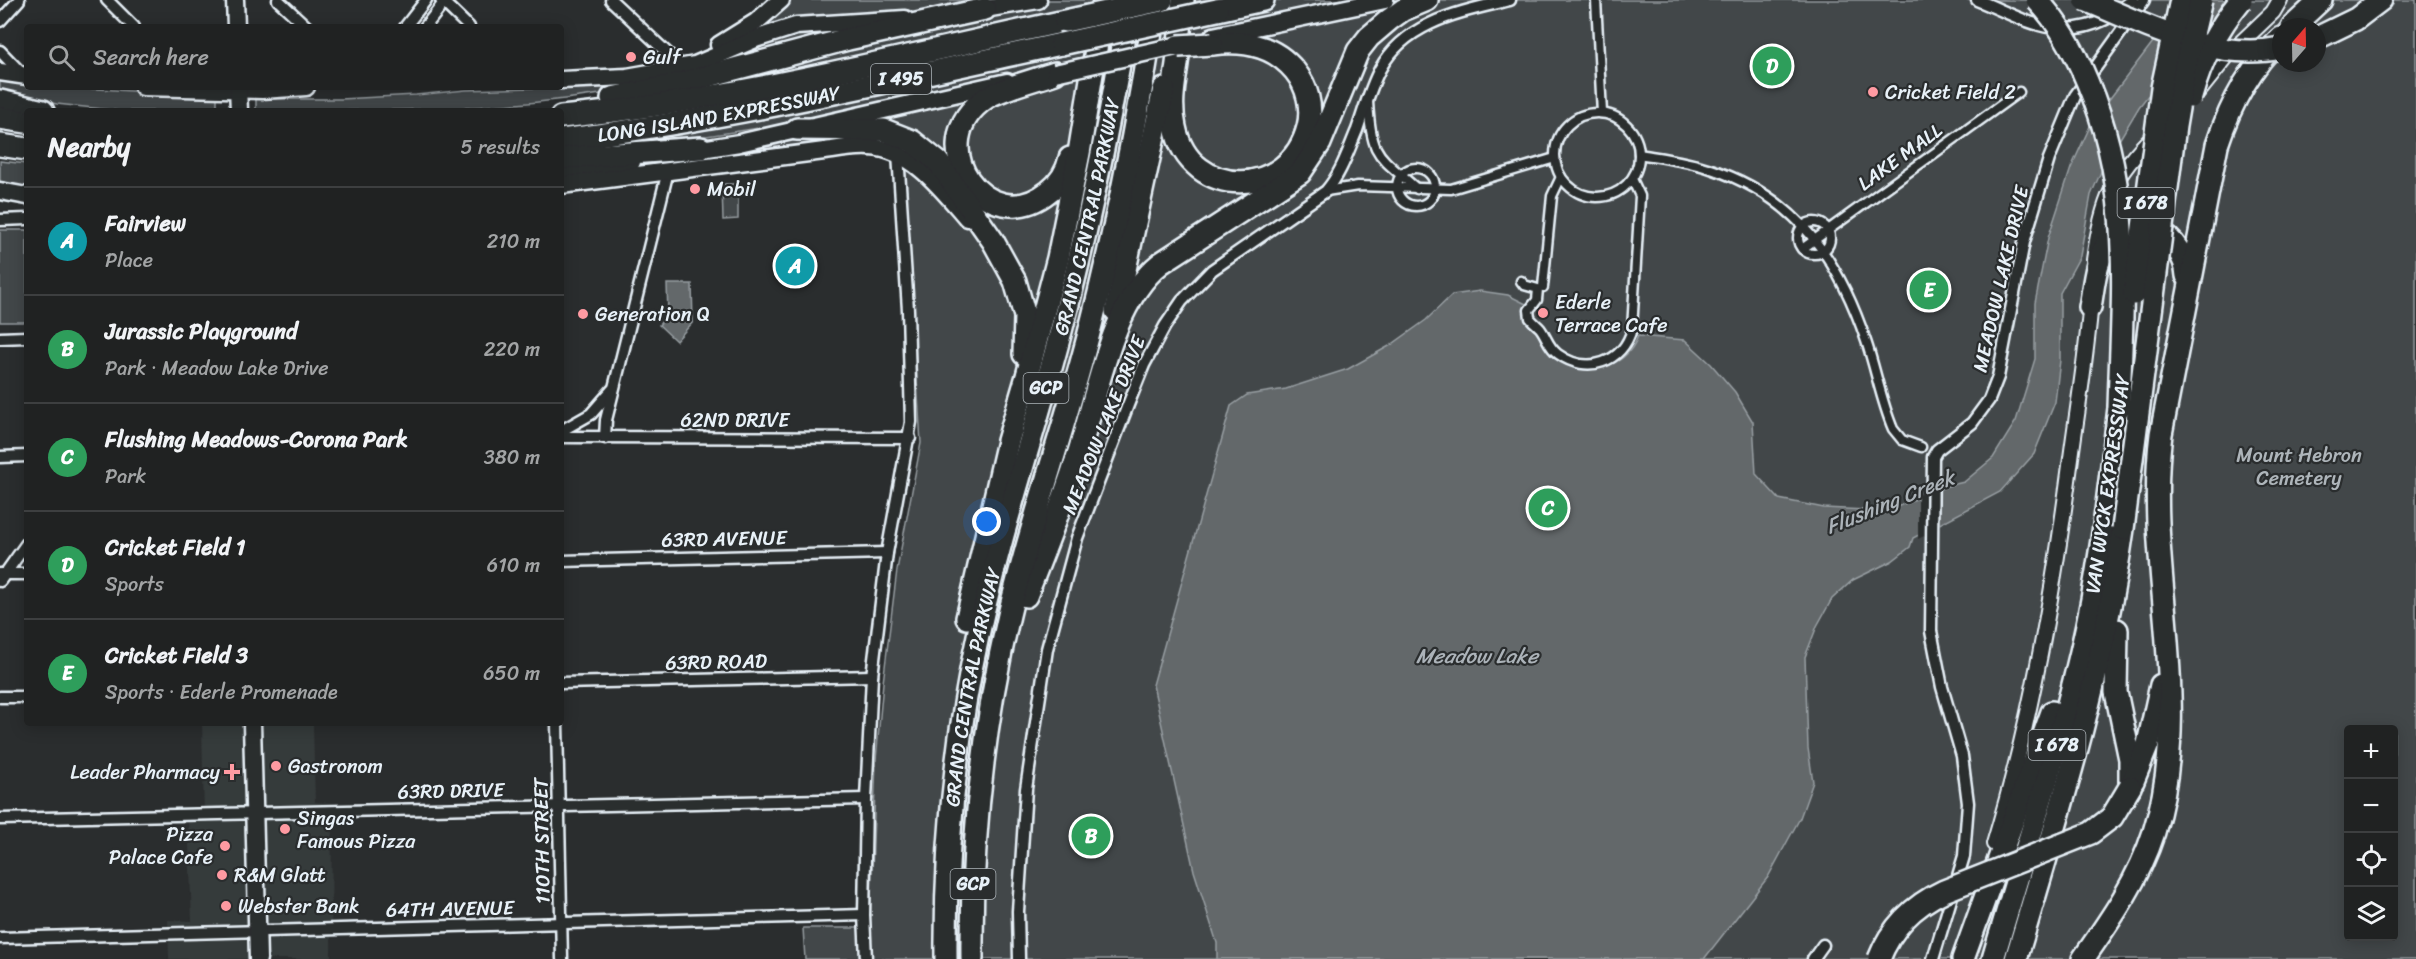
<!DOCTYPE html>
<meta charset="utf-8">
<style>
body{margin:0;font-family:Sriracha,sans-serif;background:#2d2f2f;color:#f1f3f6}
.controls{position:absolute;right:18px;bottom:18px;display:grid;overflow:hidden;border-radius:6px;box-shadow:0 3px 15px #0003}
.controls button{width:54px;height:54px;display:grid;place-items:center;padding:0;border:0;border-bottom:2px solid #3d3f40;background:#202222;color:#f1f3f6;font:30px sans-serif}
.compass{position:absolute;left:2272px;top:18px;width:54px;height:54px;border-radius:50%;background:#202222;box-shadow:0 3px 15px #0003;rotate:20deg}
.you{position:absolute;left:987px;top:522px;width:21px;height:21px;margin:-15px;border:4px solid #fff;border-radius:50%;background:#1a73e8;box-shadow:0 0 0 9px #1a73e833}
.badge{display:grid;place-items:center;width:39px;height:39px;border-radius:50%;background:#bca0f2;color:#fff;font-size:20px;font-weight:700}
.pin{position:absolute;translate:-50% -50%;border:3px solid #fff;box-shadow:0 2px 6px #0006}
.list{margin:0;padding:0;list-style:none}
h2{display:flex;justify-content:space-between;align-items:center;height:78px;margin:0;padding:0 24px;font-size:26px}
h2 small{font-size:20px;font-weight:400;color:#a2a4a5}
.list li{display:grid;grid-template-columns:39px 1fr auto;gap:18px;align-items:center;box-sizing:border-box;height:108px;padding:0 24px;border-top:2px solid #3d3f40}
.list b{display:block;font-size:22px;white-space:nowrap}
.list p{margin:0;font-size:20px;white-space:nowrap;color:#a2a4a5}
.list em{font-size:20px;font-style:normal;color:#a2a4a5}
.icon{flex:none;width:33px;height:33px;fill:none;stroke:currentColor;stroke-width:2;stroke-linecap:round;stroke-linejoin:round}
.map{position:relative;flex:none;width:2416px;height:959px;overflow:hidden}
.search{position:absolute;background:#202222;box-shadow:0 3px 15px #0003;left:24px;top:24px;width:540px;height:66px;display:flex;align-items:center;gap:15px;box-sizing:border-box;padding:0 21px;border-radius:6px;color:#a2a4a5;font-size:22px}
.panel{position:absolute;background:#202222;box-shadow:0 3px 15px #0003;left:24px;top:108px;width:540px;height:618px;border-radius:6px}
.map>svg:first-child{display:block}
.built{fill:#363a3b}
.green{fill:#424648;stroke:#959ca0;stroke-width:1.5;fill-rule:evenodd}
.water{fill:#63686b;stroke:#989fa3;stroke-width:1.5}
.pier{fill:#2a2d2e}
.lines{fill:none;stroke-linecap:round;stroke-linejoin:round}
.pedestrian-casing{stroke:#e8f1f8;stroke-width:13}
.minor-casing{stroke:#e8f1f8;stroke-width:15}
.tertiary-casing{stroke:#e8f1f8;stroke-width:18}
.secondary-casing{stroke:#e8f1f8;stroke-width:21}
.motorway-casing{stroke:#e8f1f8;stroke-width:26}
.pedestrian{stroke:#2a2d2e;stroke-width:8}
.minor{stroke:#2a2d2e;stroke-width:10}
.tertiary{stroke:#2a2d2e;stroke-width:14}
.secondary{stroke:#2a2d2e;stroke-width:16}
.motorway{stroke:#2a2d2e;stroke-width:21}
.secondary-bridge-casing{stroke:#e8f1f8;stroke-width:21;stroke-linecap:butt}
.motorway-bridge-casing{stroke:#e8f1f8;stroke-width:26;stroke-linecap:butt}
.secondary-bridge{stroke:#2a2d2e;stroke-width:16}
.motorway-bridge{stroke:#2a2d2e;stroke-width:21}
.poi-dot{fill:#ff9aa2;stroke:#2a2d2e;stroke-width:2}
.labels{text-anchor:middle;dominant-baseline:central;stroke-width:4.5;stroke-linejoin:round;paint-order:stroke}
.shield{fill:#2a2d2e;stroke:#afb6bb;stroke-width:1.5}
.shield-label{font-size:18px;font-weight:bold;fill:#e8f1f8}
.poi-label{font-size:20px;fill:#e8f1f8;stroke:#2a2d2e;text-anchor:start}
.street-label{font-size:20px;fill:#e8f1f8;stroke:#2a2d2e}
.park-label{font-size:20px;fill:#aeb5ba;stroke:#2a2d2e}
.water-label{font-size:21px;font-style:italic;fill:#acb3b9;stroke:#2a2d2e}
</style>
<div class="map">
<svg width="2416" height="959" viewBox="0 0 2416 959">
<rect width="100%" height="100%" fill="#2a2d2e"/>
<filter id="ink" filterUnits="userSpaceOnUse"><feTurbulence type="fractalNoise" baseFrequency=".0167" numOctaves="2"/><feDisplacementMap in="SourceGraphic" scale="12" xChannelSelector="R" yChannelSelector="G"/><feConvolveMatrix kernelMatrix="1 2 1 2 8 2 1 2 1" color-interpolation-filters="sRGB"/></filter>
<g filter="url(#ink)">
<path class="built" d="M 202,723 L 313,723 L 315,802 L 332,803 L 331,959 L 169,959 L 168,920 L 192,921 L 188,820 L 204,820 Z"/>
<g class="green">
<path d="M 788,0 L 2416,0 L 2416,959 L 805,959 L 803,928 L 870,928 L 876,760 L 883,683 L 897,570 L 921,443 L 903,156 L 832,150 L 762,159 L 758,128 L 667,142 L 616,145 L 757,118 L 748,54 C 710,67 670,81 630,89 C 507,112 381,111 256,111 L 256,99 L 341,99 L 416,95 L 466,90 L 561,87 L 675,75 L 746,33 ZM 2281,27 L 2317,27 L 2317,63 L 2281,63 ZM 2348,730 L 2394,730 L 2394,936 L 2348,936 Z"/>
<path d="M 0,78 L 27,82 L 27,87 L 64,87 L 214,96 L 217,99 L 217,111 L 121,111 L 57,104 L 0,92 Z"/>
<path d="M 0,161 L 27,164 L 27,187 L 0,182 Z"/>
<path d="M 722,184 L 738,184 L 738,219 L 723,220 Z"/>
<rect x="0" y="230" width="27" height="92"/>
</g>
<g class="water">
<path d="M 2185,0 L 2236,0 L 2182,52 L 2139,107 L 2103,167 L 2091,195 L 2080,256 L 2060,293 L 2060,360 L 2055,402 L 2034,454 L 2000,492 L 1913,538 L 1910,547 L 1892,561 L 1853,580 L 1832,599 L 1817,626 L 1805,657 L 1808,748 L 1813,782 L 1800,818 L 1768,877 L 1704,959 L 1217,959 L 1217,943 L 1194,871 L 1153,685 L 1231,406 L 1247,395 L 1286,389 L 1348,369 L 1391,345 L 1426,320 L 1452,295 L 1480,291 L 1508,295 L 1528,305 C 1524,317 1530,321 1535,329 C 1541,339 1543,348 1553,356 C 1579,379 1626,371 1638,336 L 1685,340 L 1711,364 L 1735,392 L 1753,422 L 1756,474 L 1779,499 L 1824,508 L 1887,511 L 1947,486 L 1964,482 L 1993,458 L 2016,421 L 2035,359 L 2035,303 L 2048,238 L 2071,168 L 2092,122 Z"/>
<path d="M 667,284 L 692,284 L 693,322 L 676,341 L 659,325 L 668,314 Z"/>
</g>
<path class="pier" d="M 1939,486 L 1940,528 L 1918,539 L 1918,495 Z"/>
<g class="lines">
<g class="pedestrian-casing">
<g id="pedestrian">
<path d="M 1596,0 L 1602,113"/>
<path d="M 1368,101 C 1371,158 1378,154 1417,189"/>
<circle cx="1597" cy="155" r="42"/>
<path d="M 1639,154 C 1663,158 1688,161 1711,169 C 1797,197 1839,260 1866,341 C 1876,370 1881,401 1893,429 L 1902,440 L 1921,447"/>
<circle cx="1416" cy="187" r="19"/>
<path d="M 1326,191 L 1358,186 L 1451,189 L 1555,158"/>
<circle cx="1814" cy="238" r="16"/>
<path d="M 1802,249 L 2019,92"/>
<path d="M 1521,281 L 1524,285 L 1538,289 L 1537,300 L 1529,310 L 1530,318 C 1533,322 1537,325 1540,328 C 1547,337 1548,347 1558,354 C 1587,375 1623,363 1632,329 L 1640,196 L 1632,179"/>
<path d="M 1543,287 L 1552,196 L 1561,177"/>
</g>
</g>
<g class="minor-casing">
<g id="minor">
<path d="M 107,0 L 134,27"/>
<path d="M 278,0 L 307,27"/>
<path d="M 441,0 L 469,27"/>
<path d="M 611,0 L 679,64"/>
<path d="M 1977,0 C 2022,18 2057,43 2106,19 C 2115,14 2124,6 2133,0"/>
<path d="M 0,21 L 19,0"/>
<path d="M 405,27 L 426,0"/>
<path d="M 425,27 L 446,0"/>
<path d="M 0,51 L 23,75"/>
<path d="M 0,220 L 27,219"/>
<path d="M 0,338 L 27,337"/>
<path d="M 561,431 L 591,414 L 612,390"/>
<path d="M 561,437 L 910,438"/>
<path d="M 605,438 L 606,420 L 614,388 L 668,171"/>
<path d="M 0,457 L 27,456"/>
<path d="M 561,561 L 887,553"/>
<path d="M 0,574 L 27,574"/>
<path d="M 0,581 L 27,543"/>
<path d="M 561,683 L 872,676"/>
<path d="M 0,697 L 27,697"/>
<path d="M 557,723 L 562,959"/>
<path d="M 0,819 L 866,799"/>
<path d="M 0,938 L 864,915"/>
<path d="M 866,959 L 864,915 L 866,799 L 872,676 L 887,553 L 911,422 L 908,310 L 898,154"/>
<path d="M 1019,959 L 1018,911 L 1026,789 L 1047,649 L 1077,538 L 1128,405 L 1144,365 L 1165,326 L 1182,301 L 1212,270 L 1326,191 C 1341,174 1348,151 1357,130 C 1364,110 1370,88 1380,69 C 1406,21 1461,12 1510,0"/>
<path d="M 1813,959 L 1823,945"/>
<path d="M 1933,959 L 1964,856 L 1968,803 L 1962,756 L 1942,687 L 1931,631 L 1933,457 L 1937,450 L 1972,423 L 1989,400 L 1998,377 L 2024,242 L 2049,159 L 2075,96 L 2144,0"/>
</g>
</g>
<g class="tertiary-casing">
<g id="tertiary">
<path d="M 2196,95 L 2228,55 L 2273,12 L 2280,0"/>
<path d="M 2094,260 C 2102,200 2113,175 2156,133"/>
<path d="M 1994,844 C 2032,718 2054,588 2071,458 C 2078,405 2087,353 2091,300"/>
</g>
</g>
<g class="secondary-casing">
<g id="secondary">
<path d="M 235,0 L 236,27"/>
<path d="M 973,11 L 1038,0"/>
<path d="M 1213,36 L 1385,0"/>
<path d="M 719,45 L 756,22 L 781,0"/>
<path d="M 0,72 L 27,76"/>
<path d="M 561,80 L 627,77 L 695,65 L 758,38 L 796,26 L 905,19"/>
<path d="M 143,87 L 262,90 L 306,87"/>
<path d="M 238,87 L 239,111"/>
<path d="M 689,151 L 739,143 L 1007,82"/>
<path d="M 561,170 L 632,162"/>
<path d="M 561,185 L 832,150 C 845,148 858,146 870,147 C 912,149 942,189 967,218"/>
<path d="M 0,191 L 27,196"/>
<path d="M 252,723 L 258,959"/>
</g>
</g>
<g class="motorway-casing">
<g id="motorway">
<path d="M 1183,0 C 1180,21 1180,42 1177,64 C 1174,85 1170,105 1175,127 C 1190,201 1290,199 1308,127 C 1313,107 1307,86 1295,71 C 1274,45 1243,40 1212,44"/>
<path d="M 1217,10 L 1263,0"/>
<path d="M 2292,27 L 2321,0"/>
<path d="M 2317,38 L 2356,19 L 2381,0"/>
<path d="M 1055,73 C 1035,80 1002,88 986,98 C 918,144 988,240 1048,192 C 1059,184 1067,172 1070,158"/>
<path d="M 612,98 L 674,85 L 848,39 L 985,9"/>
<path d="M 0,101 L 43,111"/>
<path d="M 561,117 C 731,101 898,57 1065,21"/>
<path d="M 0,118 L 27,122"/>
<path d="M 797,129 L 884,130 L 912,141 L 938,162 L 993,241 L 1015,281 L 1025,316 L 1024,354"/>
<path id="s1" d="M 561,140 C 730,119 895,80 1061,44"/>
<path d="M 0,145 L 27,149"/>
<path d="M 561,158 L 701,148"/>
<path d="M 2090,307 C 2094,286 2095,259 2109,241 C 2137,205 2185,238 2187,276"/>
<path d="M 1116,311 L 1164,89"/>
<path d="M 1026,596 C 1044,551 1062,505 1077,458 C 1097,398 1110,303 1161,263 L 1300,173 L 1320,143 L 1358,51 L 1369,37 L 1389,20 L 1403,10 L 1427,0"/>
<path d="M 967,618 L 1008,441 L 1027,376 L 1058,258 L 1079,153 L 1104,0"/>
<path d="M 2117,630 L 2116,692 L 2130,759 L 2130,787"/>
<path d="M 2133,781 L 2148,744 L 2161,685"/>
<path id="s2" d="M 946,959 C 945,849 955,739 979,631 C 1001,530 1035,431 1061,331 C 1089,226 1110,120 1128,12"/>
<path d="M 972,959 C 971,844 983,727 1009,615 C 1031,521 1064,430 1088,337 C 1116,228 1138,118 1155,7"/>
<path d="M 1963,959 L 2052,712"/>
<path d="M 1993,959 C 2023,857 2057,755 2081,652 C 2100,571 2109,489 2119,408"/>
<path d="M 2016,959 C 2059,815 2102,678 2123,529"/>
<path d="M 2083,959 C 2111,919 2139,879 2154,832 C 2195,702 2144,566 2161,434 L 2217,145 C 2230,105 2250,67 2281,38"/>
</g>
</g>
<use href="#pedestrian" class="pedestrian"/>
<use href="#minor" class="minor"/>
<use href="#tertiary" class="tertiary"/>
<use href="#secondary" class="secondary"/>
<use href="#motorway" class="motorway"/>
<g class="secondary-bridge-casing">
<path id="secondary-bridge" d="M 1055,73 L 1189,43"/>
</g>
<g class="motorway-bridge-casing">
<g id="motorway-bridge">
<path d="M 2037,0 C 2059,23 2075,52 2087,81 C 2134,192 2122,291 2119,408"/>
<path d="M 2085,0 C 2147,25 2212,62 2281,48"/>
<path d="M 1065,21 L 1162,0"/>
<path d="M 1061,44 L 1217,10"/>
<path d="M 1178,46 L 1212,44"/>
<path d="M 2191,97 C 2201,60 2217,29 2241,0"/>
<path d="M 2134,294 L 2162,88 L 2181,0"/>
<path d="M 2123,529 L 2175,126 L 2185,67 L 2201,0"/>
<path d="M 1879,959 C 1891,928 1914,905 1944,891 L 2091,833 L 2112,817 L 2130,787"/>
</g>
</g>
<use href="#secondary-bridge" class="secondary-bridge"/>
<use href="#motorway-bridge" class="motorway-bridge"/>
</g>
</g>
<g class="poi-dot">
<circle cx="631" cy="57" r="6"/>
<circle cx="1873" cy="92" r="6"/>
<circle cx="695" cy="189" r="6"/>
<circle cx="1543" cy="313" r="6"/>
<circle cx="583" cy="314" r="6"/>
<circle cx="276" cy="766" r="6"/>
<path d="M229 763h6v6h6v6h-6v6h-6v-6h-6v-6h6z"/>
<circle cx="285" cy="829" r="6"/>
<circle cx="225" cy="846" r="6"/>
<circle cx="222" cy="875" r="6"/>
<circle cx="226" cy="906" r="6"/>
</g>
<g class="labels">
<g class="shield">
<rect x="871" y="64" width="60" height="30" rx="4.5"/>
<rect x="2117.5" y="188" width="57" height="30" rx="4.5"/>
<rect x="1023.5" y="373" width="45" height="30" rx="4.5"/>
<rect x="2028.5" y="730" width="57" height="30" rx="4.5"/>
<rect x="950.5" y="869" width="45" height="30" rx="4.5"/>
</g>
<g class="shield-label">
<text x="901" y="79">I 495</text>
<text x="2146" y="203">I 678</text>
<text x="1046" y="388">GCP</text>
<text x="2057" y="745">I 678</text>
<text x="973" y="884">GCP</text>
</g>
<g class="poi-label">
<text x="643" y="57">Gulf</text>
<text x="1885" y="92">Cricket Field 2</text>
<text x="707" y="189">Mobil</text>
<text x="1555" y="302">Ederle<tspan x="1555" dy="23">Terrace Cafe</tspan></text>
<text x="595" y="314">Generation Q</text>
<text x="288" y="766">Gastronom</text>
<text x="220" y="772" text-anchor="end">Leader Pharmacy</text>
<text x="297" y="818">Singas<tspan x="297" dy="23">Famous Pizza</tspan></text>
<text x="213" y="834" text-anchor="end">Pizza<tspan x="213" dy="23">Palace Cafe</tspan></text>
<text x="234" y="875">R&amp;M Glatt</text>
<text x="238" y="906">Webster Bank</text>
</g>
<g class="street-label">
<text stroke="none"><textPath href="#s1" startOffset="160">LONG ISLAND EXPRESSWAY</textPath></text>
<text transform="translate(1900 157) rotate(-36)">LAKE MALL</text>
<text stroke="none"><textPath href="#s2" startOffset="759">GRAND CENTRAL PARKWAY</textPath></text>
<text transform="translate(2001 279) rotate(-77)">MEADOW LAKE DRIVE</text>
<text x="735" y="420">62ND DRIVE</text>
<text transform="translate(1104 425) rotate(-68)">MEADOW LAKE DRIVE</text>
<text transform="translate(2108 484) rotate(-82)">VAN WYCK EXPRESSWAY</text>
<text transform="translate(724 539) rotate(-1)">63RD AVENUE</text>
<text transform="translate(716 662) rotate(-1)">63RD ROAD</text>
<text stroke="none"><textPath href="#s2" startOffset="274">GRAND CENTRAL PARKWAY</textPath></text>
<text transform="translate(451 791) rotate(-1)">63RD DRIVE</text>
<text transform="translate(542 841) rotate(-91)">110TH STREET</text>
<text transform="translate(450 909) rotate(-1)">64TH AVENUE</text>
</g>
<g class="park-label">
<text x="2299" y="455">Mount Hebron<tspan x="2299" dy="23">Cemetery</tspan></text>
</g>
<g class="water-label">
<text transform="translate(1890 502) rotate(-22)">Flushing Creek</text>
<text x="1477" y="656">Meadow Lake</text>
</g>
</g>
</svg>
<div class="controls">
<button>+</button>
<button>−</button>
<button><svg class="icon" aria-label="locate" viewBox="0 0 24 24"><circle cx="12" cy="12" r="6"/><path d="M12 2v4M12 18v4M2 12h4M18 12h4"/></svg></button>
<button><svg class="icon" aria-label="layers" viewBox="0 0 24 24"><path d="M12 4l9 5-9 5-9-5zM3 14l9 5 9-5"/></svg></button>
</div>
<svg class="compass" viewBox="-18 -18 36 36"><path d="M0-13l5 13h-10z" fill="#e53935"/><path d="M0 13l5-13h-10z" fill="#a2a4a5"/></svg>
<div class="you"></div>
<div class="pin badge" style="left:795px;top:266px;background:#0f9aa8">A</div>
<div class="pin badge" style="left:1091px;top:836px;background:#2e9e5b">B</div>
<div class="pin badge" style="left:1548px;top:508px;background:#2e9e5b">C</div>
<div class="pin badge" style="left:1772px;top:66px;background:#2e9e5b">D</div>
<div class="pin badge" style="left:1929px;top:290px;background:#2e9e5b">E</div>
<div class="search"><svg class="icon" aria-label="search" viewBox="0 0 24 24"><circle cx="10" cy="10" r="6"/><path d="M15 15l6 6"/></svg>Search here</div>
<section class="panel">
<h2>Nearby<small>5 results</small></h2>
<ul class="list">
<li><span class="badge" style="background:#0f9aa8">A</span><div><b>Fairview</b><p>Place</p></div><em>210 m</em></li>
<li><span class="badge" style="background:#2e9e5b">B</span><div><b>Jurassic Playground</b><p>Park · Meadow Lake Drive</p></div><em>220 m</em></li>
<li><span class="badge" style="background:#2e9e5b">C</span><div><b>Flushing Meadows-Corona Park</b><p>Park</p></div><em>380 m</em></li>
<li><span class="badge" style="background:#2e9e5b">D</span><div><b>Cricket Field 1</b><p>Sports</p></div><em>610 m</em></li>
<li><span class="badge" style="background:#2e9e5b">E</span><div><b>Cricket Field 3</b><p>Sports · Ederle Promenade</p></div><em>650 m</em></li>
</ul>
</section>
</div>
